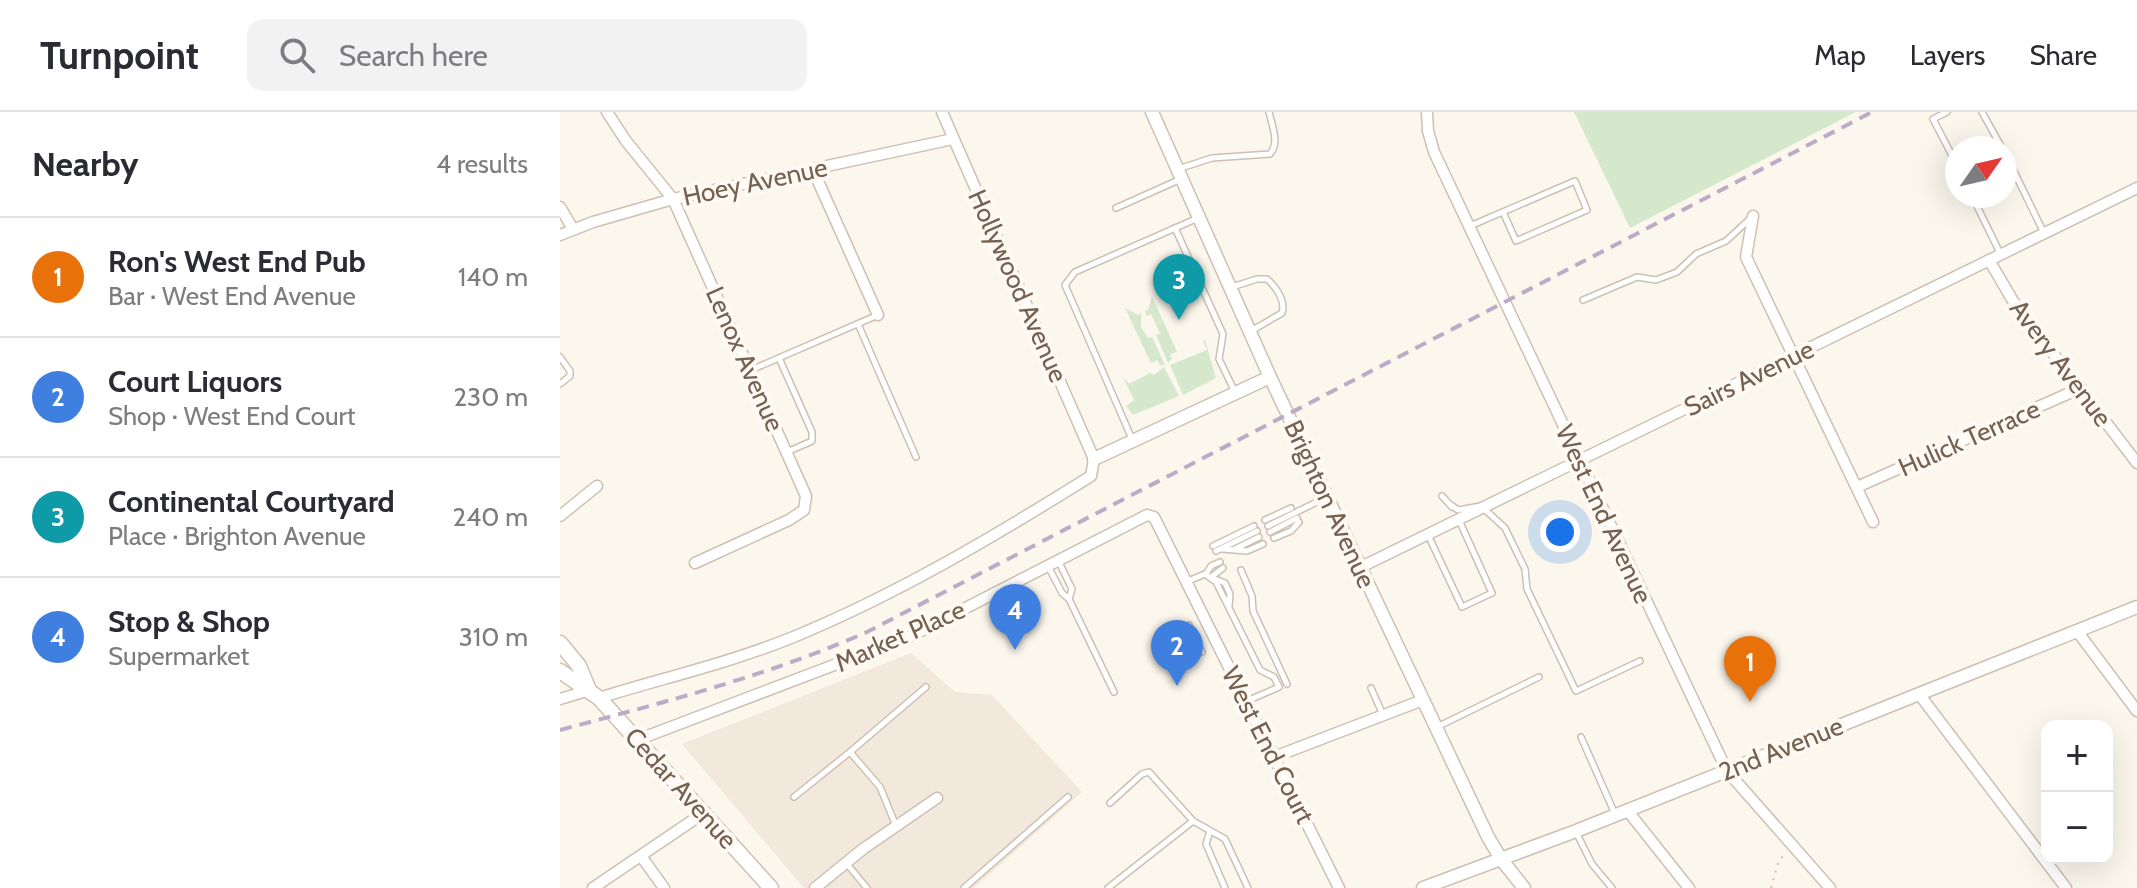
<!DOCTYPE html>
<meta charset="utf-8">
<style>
body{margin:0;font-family:Cabin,sans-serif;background:#f2f2f3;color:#2b2b33}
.controls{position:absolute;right:24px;bottom:24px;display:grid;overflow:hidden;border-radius:16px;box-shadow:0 8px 32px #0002}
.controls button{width:72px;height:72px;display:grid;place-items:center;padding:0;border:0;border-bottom:2px solid #e1e1e2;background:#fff;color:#2b2b33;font:40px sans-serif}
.compass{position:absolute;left:1385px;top:24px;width:72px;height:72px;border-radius:50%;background:#fff;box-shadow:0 8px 32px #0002;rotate:56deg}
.you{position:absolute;left:1000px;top:420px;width:28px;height:28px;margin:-20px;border:6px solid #fff;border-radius:50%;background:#1a73e8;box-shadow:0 0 0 12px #1a73e833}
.badge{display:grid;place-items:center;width:52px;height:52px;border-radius:50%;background:#d93025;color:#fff;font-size:26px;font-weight:700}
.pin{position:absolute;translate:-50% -66px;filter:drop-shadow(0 2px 4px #0008)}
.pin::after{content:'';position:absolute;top:42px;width:28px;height:24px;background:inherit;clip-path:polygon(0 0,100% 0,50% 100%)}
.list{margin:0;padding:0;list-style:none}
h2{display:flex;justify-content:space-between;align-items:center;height:104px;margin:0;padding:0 32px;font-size:34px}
h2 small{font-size:26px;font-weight:400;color:#7c7c81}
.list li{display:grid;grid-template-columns:52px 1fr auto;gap:24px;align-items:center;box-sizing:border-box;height:120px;padding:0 32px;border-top:2px solid #e1e1e2}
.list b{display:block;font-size:30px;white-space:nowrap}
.list p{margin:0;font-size:26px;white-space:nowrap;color:#7c7c81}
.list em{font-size:26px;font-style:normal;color:#7c7c81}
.icon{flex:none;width:44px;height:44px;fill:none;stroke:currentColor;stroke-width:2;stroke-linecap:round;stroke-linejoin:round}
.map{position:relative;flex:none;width:1577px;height:776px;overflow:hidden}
header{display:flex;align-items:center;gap:48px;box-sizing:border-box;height:112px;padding:0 40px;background:#fff;border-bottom:2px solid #e1e1e2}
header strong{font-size:38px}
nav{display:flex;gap:44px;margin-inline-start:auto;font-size:28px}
.search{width:560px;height:72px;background:#f2f2f3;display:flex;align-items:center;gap:20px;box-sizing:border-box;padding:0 28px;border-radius:16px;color:#7c7c81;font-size:30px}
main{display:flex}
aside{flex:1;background:#fff}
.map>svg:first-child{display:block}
.residential{fill:#f2e9dc}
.green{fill:#d5e8cc}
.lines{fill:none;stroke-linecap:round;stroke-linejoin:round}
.service-casing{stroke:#cdc0b3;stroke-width:8}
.minor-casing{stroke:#cdc0b3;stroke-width:13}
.tertiary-casing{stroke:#cdc0b3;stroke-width:15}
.secondary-casing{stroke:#cfc1b1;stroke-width:17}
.path{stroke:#d4bdaa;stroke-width:2;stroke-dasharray:2 6;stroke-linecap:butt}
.service{stroke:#fff;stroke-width:5}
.minor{stroke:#fff;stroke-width:10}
.tertiary{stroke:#fff;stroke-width:12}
.secondary{stroke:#fff;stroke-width:14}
.rail{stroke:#bbabc6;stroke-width:4;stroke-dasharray:12 8;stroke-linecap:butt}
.labels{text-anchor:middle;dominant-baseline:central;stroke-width:8;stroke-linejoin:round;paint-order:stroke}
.street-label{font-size:26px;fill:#756151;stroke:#fefaf3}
</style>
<header>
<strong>Turnpoint</strong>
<div class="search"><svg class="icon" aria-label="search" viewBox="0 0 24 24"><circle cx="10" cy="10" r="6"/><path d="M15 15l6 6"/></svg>Search here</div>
<nav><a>Map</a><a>Layers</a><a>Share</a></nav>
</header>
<main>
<aside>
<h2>Nearby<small>4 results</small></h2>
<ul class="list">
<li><span class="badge" style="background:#e8710a">1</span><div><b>Ron's West End Pub</b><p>Bar · West End Avenue</p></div><em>140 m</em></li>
<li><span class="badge" style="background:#3f7fe0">2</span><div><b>Court Liquors</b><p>Shop · West End Court</p></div><em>230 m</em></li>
<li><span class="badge" style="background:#0f9aa8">3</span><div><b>Continental Courtyard</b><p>Place · Brighton Avenue</p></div><em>240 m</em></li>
<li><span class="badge" style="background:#3f7fe0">4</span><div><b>Stop &amp; Shop</b><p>Supermarket</p></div><em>310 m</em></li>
</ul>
</aside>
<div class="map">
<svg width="1577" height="776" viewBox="0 0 1577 776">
<rect width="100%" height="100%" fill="#fbf7ed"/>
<path class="residential" d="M 351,541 L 395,580 L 432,583 L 522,680 L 414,776 L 244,776 L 122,632 Z"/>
<g class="green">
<path d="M 1014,0 L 1296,0 L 1070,116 Z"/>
<path d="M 592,184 L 617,240 L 610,242 L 612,247 L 608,251 L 596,223 L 600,221 L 591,202 L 587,204 L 585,199 L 588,198 Z"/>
<path d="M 565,196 L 578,203 L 581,201 L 581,215 L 588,226 L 592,225 L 605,253 L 600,253 L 597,248 L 591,251 Z"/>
<path d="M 645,228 L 656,266 L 623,283 L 610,253 L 647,238 L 643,229 Z"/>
<path d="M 604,255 L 619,284 L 573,303 L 566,294 L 574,288 L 563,265 L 569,272 L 590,261 L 594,263 Z"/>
</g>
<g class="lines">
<g class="service-casing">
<g id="service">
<path d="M 1387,0 L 1373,7 L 1397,53"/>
<path d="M 1422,0 L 1442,36"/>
<path d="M 1445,41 L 1484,121"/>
<path d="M 618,57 L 652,46 L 710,42 C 720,31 712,14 709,0"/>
<path d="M 1412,84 L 1441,143"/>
<path d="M 556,96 L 621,67"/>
<path d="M 910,114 L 1015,69 L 1027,98 L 956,129 L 943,100"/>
<path d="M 615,116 L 663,222 L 659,247 L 675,280"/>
<path d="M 672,175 L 697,167 L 707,167 C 716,175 726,189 722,201 L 691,219"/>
<path d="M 1023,188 L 1077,165 L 1096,168 L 1117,160 L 1136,142 L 1166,129 L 1192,105"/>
<path d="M 298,212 L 356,345"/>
<path d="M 0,245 L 10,259 L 10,264 L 0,272"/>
<path d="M 219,246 L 252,320 L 252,329 L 227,340"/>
<path d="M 191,258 L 318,203"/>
<path d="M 572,327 L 505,173 L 515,160 L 638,106"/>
<path d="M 882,384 L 892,395"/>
<path d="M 891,393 L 898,398 L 921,394 L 945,416 L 965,457 L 967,477 L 1016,579 L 1080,549"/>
<path d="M 705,408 L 731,396"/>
<path d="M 708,414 L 767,385"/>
<path d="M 710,420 L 737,406"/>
<path d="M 868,423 L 902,495 L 932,481 L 899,408"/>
<path d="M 714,426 L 731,419 L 739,410"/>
<path d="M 653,434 L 694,414"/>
<path d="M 662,437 L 687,439 L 703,432"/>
<path d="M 675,437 L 699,425"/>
<path d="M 656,439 L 697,419"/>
<path d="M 498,448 L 512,477 L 509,487"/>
<path d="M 488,454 L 502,481 L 509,487 L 554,580"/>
<path d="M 681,458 L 692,484 L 693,499 L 727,572"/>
<path d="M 646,462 L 651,454 L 660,450"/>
<path d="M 651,465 L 663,456"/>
<path d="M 652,466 L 665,471 L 670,482 L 669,494"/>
<path d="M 628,469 L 645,462 L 656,470 L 700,558 L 714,565 L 719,575 L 687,589"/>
<path d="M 629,513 L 642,540"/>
<path d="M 811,576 L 823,603"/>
<path d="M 877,615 L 979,565"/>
<path d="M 1021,625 L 1055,702"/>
<path d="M 290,640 L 320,675 L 336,714"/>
<path d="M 234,685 L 290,640 L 366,575"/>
<path d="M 550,691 L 582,662 L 589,660 L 633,709 L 665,727 L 688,776"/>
<path d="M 650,719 L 646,732 L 665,776"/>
<path d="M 1016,720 L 1032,752 L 1052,776"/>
<path d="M 287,752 L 307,776"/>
<path d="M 404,776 L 508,685"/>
<path d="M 548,776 L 633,709"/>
</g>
</g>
<g class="minor-casing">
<g id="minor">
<path d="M 47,0 L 66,29 L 113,87 L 246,384 L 244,398 L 229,408 L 135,451"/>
<path d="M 867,0 L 868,19 L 874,40 L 1167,659 L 1270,776"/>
<path d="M 253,58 L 318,203"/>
<path d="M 0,95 L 13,117"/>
<path d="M 1193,104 L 1186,145 L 1313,410"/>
<path d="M 0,123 L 33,110 L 113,87 L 393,27"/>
<path d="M 1429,148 L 1453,189 L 1577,351"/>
<path d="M 1297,375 L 1521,276"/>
<path d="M 0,404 L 37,374"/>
<path d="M 801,455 L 1577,76"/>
<path d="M 1517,519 L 1577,599"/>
<path d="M 1359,582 L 1506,776"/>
<path d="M 39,586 C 103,566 169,551 231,526 C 336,483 435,424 531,364 L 534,347 L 382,0"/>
<path d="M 0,587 L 30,578"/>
<path d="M 77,628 L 353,523 L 587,403 L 594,405 L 779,776"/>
<path d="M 714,645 L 863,588"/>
<path d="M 1067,698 L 1129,776"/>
<path d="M 81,744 L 104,776"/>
<path d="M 33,776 L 145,700"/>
<path d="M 255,776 L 303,737 L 377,686"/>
</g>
</g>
<g class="tertiary-casing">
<g id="tertiary">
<path d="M 592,0 L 710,265 L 928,725 L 941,747 L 964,776"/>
<path d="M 534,347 L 710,265"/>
<path d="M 863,776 L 1016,719 L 1577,495"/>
</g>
</g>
<g class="secondary-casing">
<g id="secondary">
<path d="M 0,531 L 19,554 L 29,578"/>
<path d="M 0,559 L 39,586 L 211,776"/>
</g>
</g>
<path class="path" d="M 1211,776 L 1218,751 L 1225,741"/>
<use href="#service" class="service"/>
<use href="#minor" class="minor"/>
<use href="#tertiary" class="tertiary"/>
<use href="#secondary" class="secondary"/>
<path class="rail" d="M 0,618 C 105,590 207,564 307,520 L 1312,0"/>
</g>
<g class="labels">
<g class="street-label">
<text transform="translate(195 70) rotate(-12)">Hoey Avenue</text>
<text transform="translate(458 174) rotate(66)">Hollywood Avenue</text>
<text transform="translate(185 247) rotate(66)">Lenox Avenue</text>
<text transform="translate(1501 251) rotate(53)">Avery Avenue</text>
<text transform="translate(1189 266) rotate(-26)">Sairs Avenue</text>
<text transform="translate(1409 326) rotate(-24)">Hulick Terrace</text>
<text transform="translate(770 392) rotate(65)">Brighton Avenue</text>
<text transform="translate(1044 402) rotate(65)">West End Avenue</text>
<text transform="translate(340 524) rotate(-24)">Market Place</text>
<text transform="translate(708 633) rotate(63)">West End Court</text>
<text transform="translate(1221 637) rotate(-22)">2nd Avenue</text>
<text transform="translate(121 676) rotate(48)">Cedar Avenue</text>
</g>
</g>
</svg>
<div class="controls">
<button>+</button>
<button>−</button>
</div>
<svg class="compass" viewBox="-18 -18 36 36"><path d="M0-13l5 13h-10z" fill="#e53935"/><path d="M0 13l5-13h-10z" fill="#7c7c81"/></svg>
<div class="you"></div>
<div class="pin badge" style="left:1190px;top:590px;background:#e8710a">1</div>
<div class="pin badge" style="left:617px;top:574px;background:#3f7fe0">2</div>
<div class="pin badge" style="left:619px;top:208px;background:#0f9aa8">3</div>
<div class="pin badge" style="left:455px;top:538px;background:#3f7fe0">4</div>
</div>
</main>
